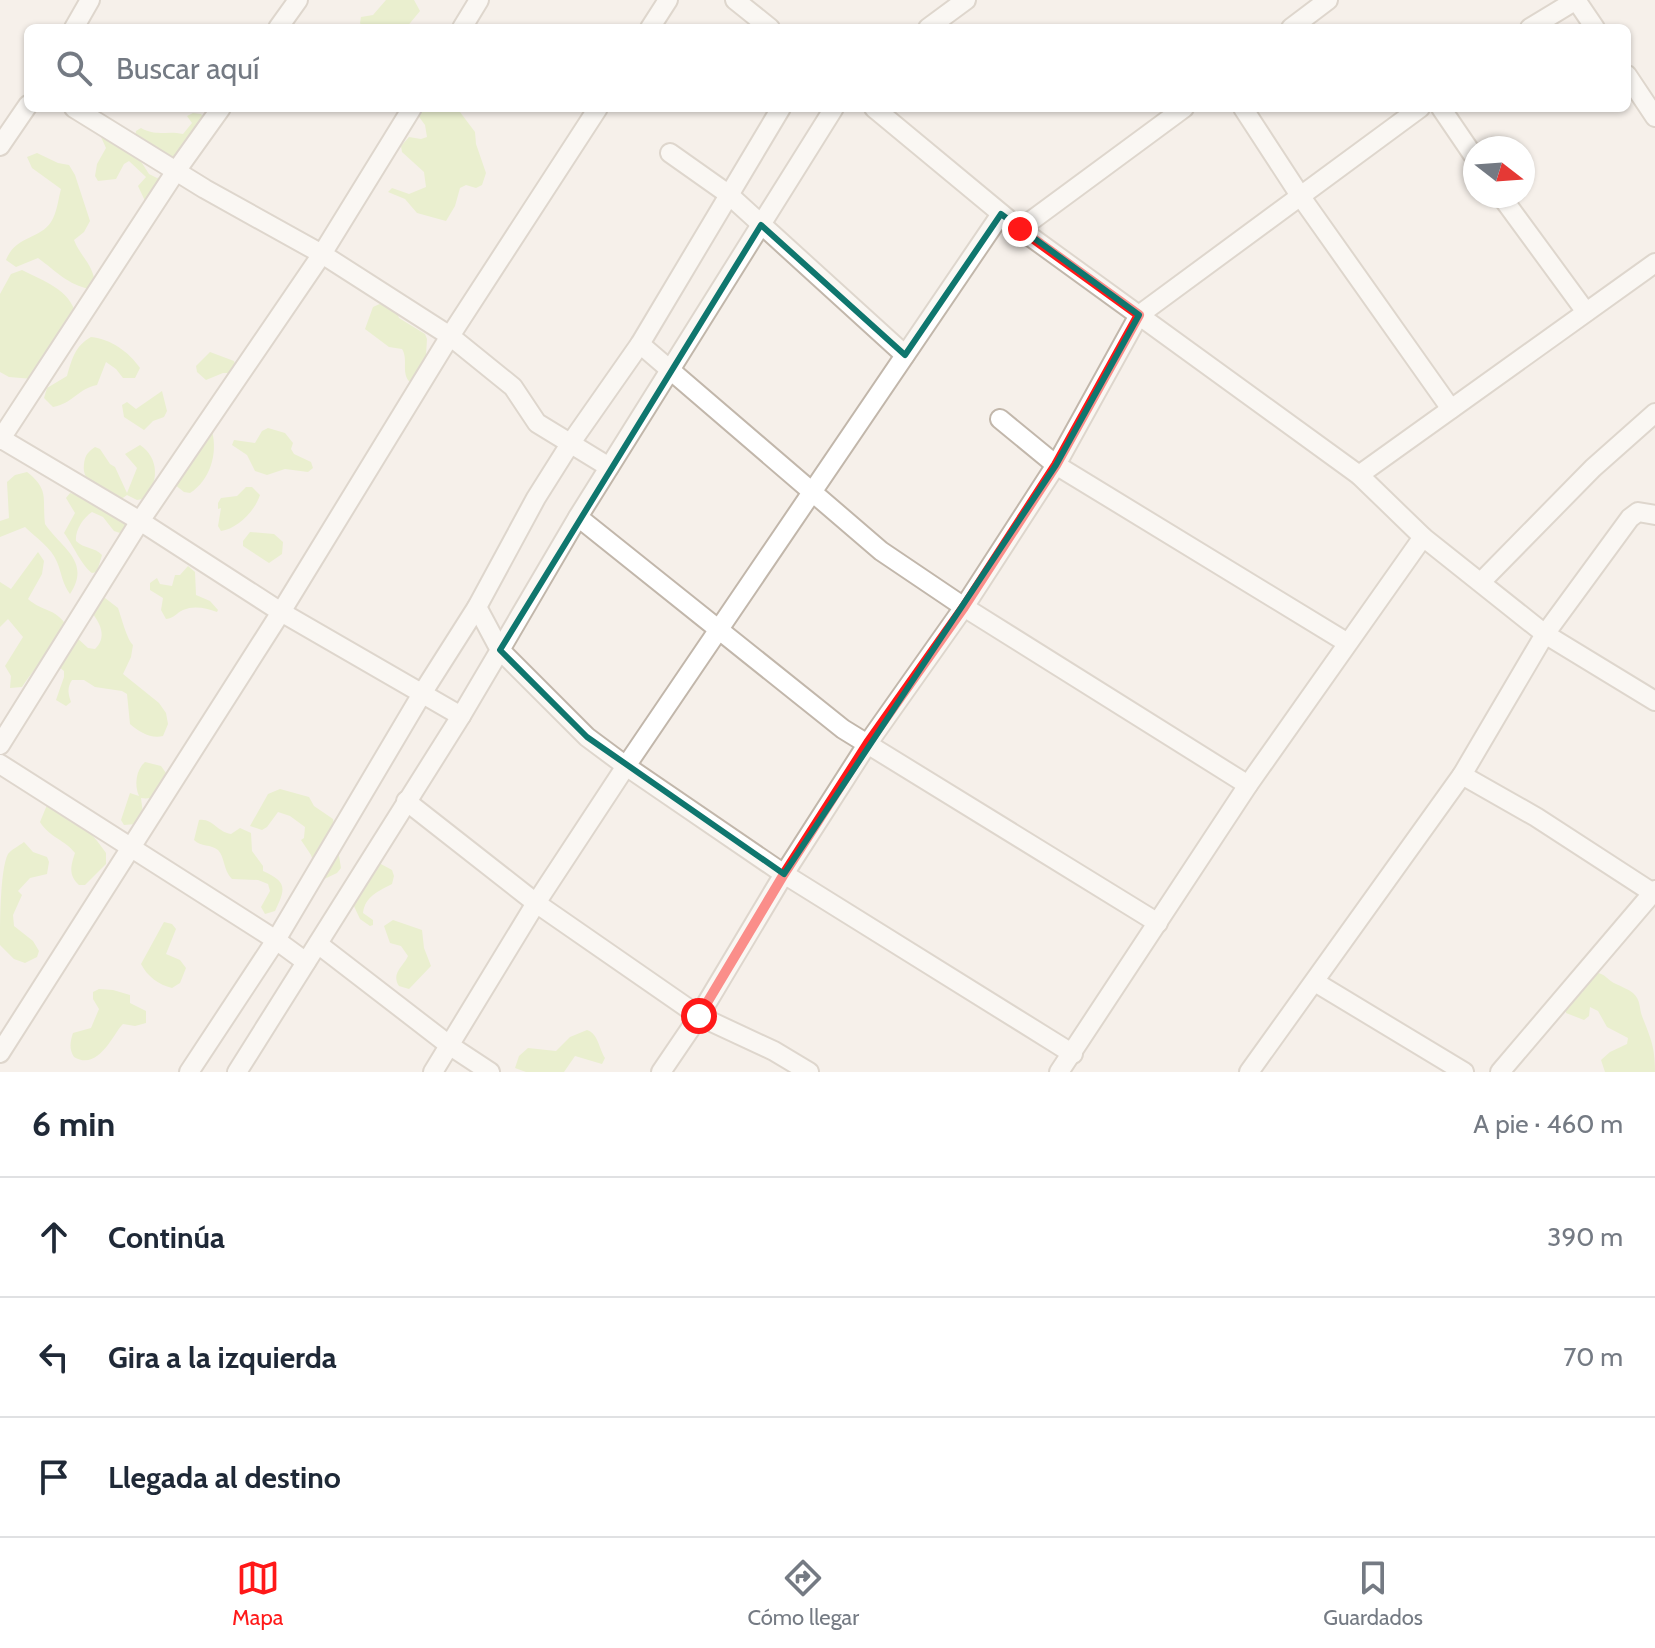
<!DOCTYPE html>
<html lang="es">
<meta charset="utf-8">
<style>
body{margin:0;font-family:Cabin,sans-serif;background:#f6f6f7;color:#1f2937}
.compass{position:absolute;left:1463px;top:136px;width:72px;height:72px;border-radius:50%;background:#fff;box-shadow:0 2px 6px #0004;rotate:107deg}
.stop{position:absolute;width:24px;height:24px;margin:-18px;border:6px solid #ff1818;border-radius:50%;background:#fff}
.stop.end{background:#ff1818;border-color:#fff;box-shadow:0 2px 8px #0008}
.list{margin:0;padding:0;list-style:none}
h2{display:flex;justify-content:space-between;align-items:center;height:104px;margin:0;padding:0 32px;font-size:34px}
h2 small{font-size:26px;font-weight:400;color:#747a83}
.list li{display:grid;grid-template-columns:52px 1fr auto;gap:24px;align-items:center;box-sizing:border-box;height:120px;padding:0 32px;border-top:2px solid #e0e1e3}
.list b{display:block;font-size:30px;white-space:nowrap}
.list em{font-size:26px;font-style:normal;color:#747a83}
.icon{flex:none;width:44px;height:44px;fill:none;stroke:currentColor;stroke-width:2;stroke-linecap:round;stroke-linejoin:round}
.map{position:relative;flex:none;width:1655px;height:1072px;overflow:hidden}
.search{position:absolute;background:#fff;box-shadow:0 2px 6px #0004;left:24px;right:24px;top:24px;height:88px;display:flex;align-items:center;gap:20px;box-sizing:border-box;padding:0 28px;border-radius:12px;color:#747a83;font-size:30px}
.sheet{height:464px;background:#fff}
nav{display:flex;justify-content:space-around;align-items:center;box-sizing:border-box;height:112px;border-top:2px solid #e0e1e3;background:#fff;font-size:22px;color:#747a83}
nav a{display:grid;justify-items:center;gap:4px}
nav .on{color:#ff1818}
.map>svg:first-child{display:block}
.green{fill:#dbedb0}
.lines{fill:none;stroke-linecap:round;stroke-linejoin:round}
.minor-casing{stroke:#c2b7ab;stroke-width:22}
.minor{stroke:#fff;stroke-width:18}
.route{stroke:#ff1818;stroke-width:10}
.marked{fill:none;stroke:#0f766e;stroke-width:6;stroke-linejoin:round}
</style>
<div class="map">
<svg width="1655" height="1072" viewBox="0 0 1655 1072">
<rect width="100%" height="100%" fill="#f6f0ea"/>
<g class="green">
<path d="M 386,0 L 414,0 L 420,11 L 406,28 L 363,28 L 360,23 L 361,17 L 373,15 Z"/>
<path d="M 418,108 L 457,108 L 475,132 L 476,144 L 486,173 L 482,185 L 476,188 L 466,185 L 460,188 L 455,206 L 446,221 L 417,213 L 405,199 L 388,192 L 392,188 L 409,194 L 426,187 L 424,172 L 402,152 L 401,146 L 409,137 L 421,139 L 427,137 L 425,125 L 417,114 Z"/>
<path d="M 193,113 L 201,114 L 205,119 L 183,156 L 165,162 L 135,137 L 136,131 L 141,128 C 157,137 167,130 183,134 L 192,123 L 187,116 Z"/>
<path d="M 101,130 L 138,157 L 149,174 L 157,178 L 163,176 L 146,203 L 138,186 L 146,177 L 129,161 L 124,164 L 116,179 L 98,181 L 95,176 L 97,164 L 106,148 L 101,137 Z"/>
<path d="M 37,153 L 58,163 L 69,165 L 75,175 L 90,221 L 84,232 L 74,240 C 80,256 92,263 95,282 L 90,289 C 68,285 56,271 38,258 L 16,267 L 6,260 C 16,235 39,240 51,222 C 57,213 58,200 61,189 L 32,168 L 27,157 Z"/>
<path d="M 22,270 C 43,281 70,289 76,315 L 33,379 L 9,377 L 0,372 L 0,294 L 11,274 Z"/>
<path d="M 384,302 L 397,312 L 399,318 L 425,334 L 427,339 L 425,371 L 411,383 C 400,374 409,360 402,349 L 389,347 L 365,329 L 373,307 Z"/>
<path d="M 91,337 C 111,339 129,352 140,368 L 135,378 L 123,378 L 116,369 L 106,362 L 97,385 C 79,388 72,404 53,407 L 44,398 L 47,388 L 67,376 C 72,359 75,346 91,337 Z"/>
<path d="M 210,352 L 234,361 L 237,368 L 235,373 L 223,373 L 206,380 L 197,372 L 196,366 Z"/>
<path d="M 162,391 L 167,411 L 164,417 L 153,421 L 144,430 L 124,417 L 122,405 L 127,402 L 136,409 Z"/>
<path d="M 268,428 L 285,433 L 293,443 L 291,449 L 294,454 L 311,462 L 313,468 L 308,472 L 285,469 L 267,475 L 255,471 L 247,455 L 232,445 L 234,440 L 255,443 L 262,431 Z"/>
<path d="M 212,431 C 218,454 210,480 190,493 L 184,492 L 174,484 Z"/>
<path d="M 140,445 C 159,457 160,484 143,499 L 137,500 L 127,495 L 120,500 C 104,491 81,485 84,464 C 85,455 88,452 95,447 L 100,449 L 110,464 L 115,467 L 127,493 L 137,468 L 125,454 Z"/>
<path d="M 27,472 C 50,490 42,499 45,524 C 60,547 92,561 70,594 C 62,583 62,574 57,562 C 52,548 35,537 25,527 L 0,537 L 0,521 L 9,518 L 7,482 L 15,475 Z"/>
<path d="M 246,487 L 252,487 L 260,495 C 255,511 237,529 221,531 L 218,526 L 221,508 L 218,509 L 218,503 L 221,498 L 237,496 Z"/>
<path d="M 70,493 L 83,496 L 93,504 L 131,515 L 125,531 L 120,533 L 114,531 L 103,517 L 92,512 C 83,518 75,530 76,541 C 84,549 95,547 102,555 L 97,572 L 92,573 C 82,566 73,545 64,533 L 75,513 L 66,498 Z"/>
<path d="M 250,532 L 274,534 L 283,542 L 282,554 L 269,563 L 243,546 L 243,541 Z"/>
<path d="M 38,552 L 44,561 L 42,574 L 28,599 C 44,613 53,606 68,627 C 55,650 36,665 22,687 L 10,688 L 11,676 L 5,666 L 23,637 L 8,619 L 0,627 L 0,582 L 11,589 Z"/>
<path d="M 188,566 L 195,572 L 196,595 L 210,601 L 218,610 L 217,612 C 206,608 194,605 183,610 C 176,613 175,618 166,619 L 161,610 L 163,598 L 150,590 L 150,583 L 157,578 L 160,584 L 172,586 L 175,575 L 180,575 Z"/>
<path d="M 105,598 L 118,608 C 121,616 127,640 133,645 L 131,657 L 123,674 L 159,703 L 166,713 L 168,724 L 163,736 C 151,739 139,732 130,724 L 127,694 L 122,691 L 95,687 L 84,680 L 72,680 C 67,688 68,693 71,702 L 66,706 L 56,700 L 64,677 L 64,671 L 59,667 L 75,636 L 88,648 L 95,649 C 107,638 101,624 92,613 L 99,599 Z"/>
<path d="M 145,762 L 161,766 L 166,773 C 162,788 158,801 141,798 L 143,814 L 136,824 L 124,825 L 121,820 L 130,793 L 139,796 C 134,785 136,770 145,762 Z"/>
<path d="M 280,789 L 309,797 L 314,806 L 333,819 L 341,868 L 337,873 L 320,881 L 311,855 L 301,840 L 304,838 L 305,827 L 290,816 L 278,812 L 267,827 L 262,830 L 250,826 L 268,794 Z"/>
<path d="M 52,803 C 77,820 90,829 106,853 L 106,864 L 85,885 L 79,885 C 68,875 71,865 75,853 C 65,840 49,837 40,822 L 47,805 Z"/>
<path d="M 199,820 C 213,818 217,832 231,834 L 240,828 L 251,833 L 252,851 L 263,866 L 263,871 C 287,882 286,888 275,911 L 265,914 L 261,907 L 270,891 L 268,884 L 258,880 L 232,879 C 223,870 225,857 218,850 C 211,844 201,847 194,840 Z"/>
<path d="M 24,842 L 33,852 L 47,857 L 49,862 L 47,874 L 30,878 L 18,891 L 22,895 L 13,915 L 14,926 L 33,941 L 39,951 L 37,957 L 25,963 L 14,959 L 0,945 C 0,925 0,869 8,854 C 12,849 19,846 24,842 Z"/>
<path d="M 379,863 L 392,870 L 394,876 L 392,884 C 379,891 365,896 363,913 L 373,920 L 373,925 L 370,926 L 360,919 L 352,902 Z"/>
<path d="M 393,920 L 422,930 L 424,948 L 431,966 L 409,989 L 399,986 C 391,973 403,967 408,956 L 401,946 L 390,943 L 384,926 Z"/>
<path d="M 164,922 L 172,924 L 176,929 L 166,954 L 180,960 L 186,968 L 180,983 L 172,988 C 159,985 147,976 141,964 Z"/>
<path d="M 1595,972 C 1606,974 1607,980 1616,984 C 1622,987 1628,989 1633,993 C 1641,1000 1639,1008 1642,1016 C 1651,1039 1655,1047 1655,1072 L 1605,1072 L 1601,1060 L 1610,1052 L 1627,1044 L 1628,1038 L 1607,1027 L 1598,1011 L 1590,1007 L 1589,1016 L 1584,1020 L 1566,1013 L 1566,1006 L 1576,993 L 1582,993 L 1589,975 Z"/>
<path d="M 99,989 L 113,990 L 130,995 L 130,1003 L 146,1011 L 146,1023 L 135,1026 L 123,1024 C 114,1032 99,1072 74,1057 C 69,1049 70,1042 73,1033 L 91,1028 L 99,1009 L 93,999 L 93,992 Z"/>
<path d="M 587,1030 C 598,1033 599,1049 605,1058 L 602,1064 L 575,1056 L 564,1072 L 526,1072 L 515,1068 L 519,1056 L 528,1048 L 556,1051 L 570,1037 Z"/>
</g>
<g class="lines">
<g class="minor-casing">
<g id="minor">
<path d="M 735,0 L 770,28"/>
<path d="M 74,28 L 90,0"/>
<path d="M 278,28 L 298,0"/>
<path d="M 462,28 L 479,0"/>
<path d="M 650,28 L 668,0"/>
<path d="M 928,28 L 966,0"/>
<path d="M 1291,28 L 1328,0"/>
<path d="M 1530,28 L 1576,0 L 1595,28"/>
<path d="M 1627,75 L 1655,117"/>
<path d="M 74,108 L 205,189 L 322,254 L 450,336 L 513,387 L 537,423 L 609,467"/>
<path d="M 834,108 L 578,517 L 500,650 L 587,737 L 626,766 L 784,874 L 1073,1054"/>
<path d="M 874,108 L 1020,229 L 1359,475 L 1423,537 L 1248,785 L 1059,1072"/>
<path d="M 1243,108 L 1301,197 L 1451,409"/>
<path d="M 1441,108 L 1475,158"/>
<path d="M 0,146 L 28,105"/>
<path d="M 670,153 L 728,194 L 905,355"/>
<path d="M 1501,196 L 1586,312"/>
<path d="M 1020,229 L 1184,108"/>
<path d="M 640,344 L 881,551 L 964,607 L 1248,785"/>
<path d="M 1000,419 L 1056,465 L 1346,642"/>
<path d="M 0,438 L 140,521 L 281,612 L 461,716 L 237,1072"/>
<path d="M 0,440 L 176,171 L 221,108"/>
<path d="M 1359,475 L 1655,263"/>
<path d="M 1655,515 L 1638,512 L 1630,518 L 1545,634 L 1655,701"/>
<path d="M 578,517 L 843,729 L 1158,923"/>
<path d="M 1481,582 L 1593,468 L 1655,413"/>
<path d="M 461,716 L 500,650 L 477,607"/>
<path d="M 0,745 L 140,521 L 322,254 L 412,108"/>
<path d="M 0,764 L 276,940 L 306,962"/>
<path d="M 1462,775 L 1536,817 L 1653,893"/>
<path d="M 406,801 L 536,903 L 699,1016 L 774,1051 L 809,1072"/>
<path d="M 318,944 L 449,1045 L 490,1072"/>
<path d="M 1315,982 L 1464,1072"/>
<path d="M 0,1053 L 281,612 L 450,336 L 598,108"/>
<path d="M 189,1072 L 276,940 L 423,692 L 477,607 L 536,498 L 570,444 L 640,344 L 781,108"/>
<path d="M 433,1072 L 536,903 L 626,766 L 1001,214"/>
<path d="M 661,1072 L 699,1016 L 784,874 L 868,743 L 964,607 L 1056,465 L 1139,315 L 1420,108"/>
<path d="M 1249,1072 L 1462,775 L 1545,634 L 1423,537"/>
<path d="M 1500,1072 L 1655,890"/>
</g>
</g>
<use href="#minor" class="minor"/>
</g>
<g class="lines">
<path class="route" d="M 699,1016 L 784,874 L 868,743 L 964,607 L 1056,465 L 1139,315 L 1020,229"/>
</g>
<path d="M0 0H1655V1072H0ZM 1001,214 L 1139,315 L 1056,465 L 784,874 L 587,737 L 500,650 L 761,225 L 905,355 Z" fill="#f6f0ea" fill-opacity=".55" fill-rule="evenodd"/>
<path class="marked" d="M 1001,214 L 1139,315 L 1056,465 L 784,874 L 587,737 L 500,650 L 761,225 L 905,355 Z"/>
</svg>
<svg class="compass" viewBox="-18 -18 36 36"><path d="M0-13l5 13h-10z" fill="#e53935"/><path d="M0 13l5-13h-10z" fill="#747a83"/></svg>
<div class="stop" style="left:699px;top:1016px"></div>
<div class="stop end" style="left:1020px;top:229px"></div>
<div class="search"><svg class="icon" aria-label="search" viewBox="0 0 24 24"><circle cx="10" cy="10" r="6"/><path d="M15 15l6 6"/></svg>Buscar aquí</div>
</div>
<section class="sheet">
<h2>6 min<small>A pie · 460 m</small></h2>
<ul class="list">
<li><svg class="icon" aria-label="ahead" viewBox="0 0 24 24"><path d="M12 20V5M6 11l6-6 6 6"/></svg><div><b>Continúa</b></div><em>390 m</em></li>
<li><svg class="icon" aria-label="left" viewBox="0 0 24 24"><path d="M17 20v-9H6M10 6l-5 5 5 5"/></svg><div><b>Gira a la izquierda</b></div><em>70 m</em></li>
<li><svg class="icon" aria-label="arrive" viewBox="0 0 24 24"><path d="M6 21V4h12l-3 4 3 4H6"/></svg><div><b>Llegada al destino</b></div></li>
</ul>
</section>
<nav>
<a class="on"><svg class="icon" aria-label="map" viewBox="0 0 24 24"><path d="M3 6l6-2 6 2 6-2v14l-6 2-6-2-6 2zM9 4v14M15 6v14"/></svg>Mapa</a>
<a><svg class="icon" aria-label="directions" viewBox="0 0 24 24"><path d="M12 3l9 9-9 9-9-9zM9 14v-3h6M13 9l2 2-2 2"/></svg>Cómo llegar</a>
<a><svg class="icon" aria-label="saved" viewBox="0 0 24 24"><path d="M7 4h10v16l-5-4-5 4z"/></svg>Guardados</a>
</nav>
